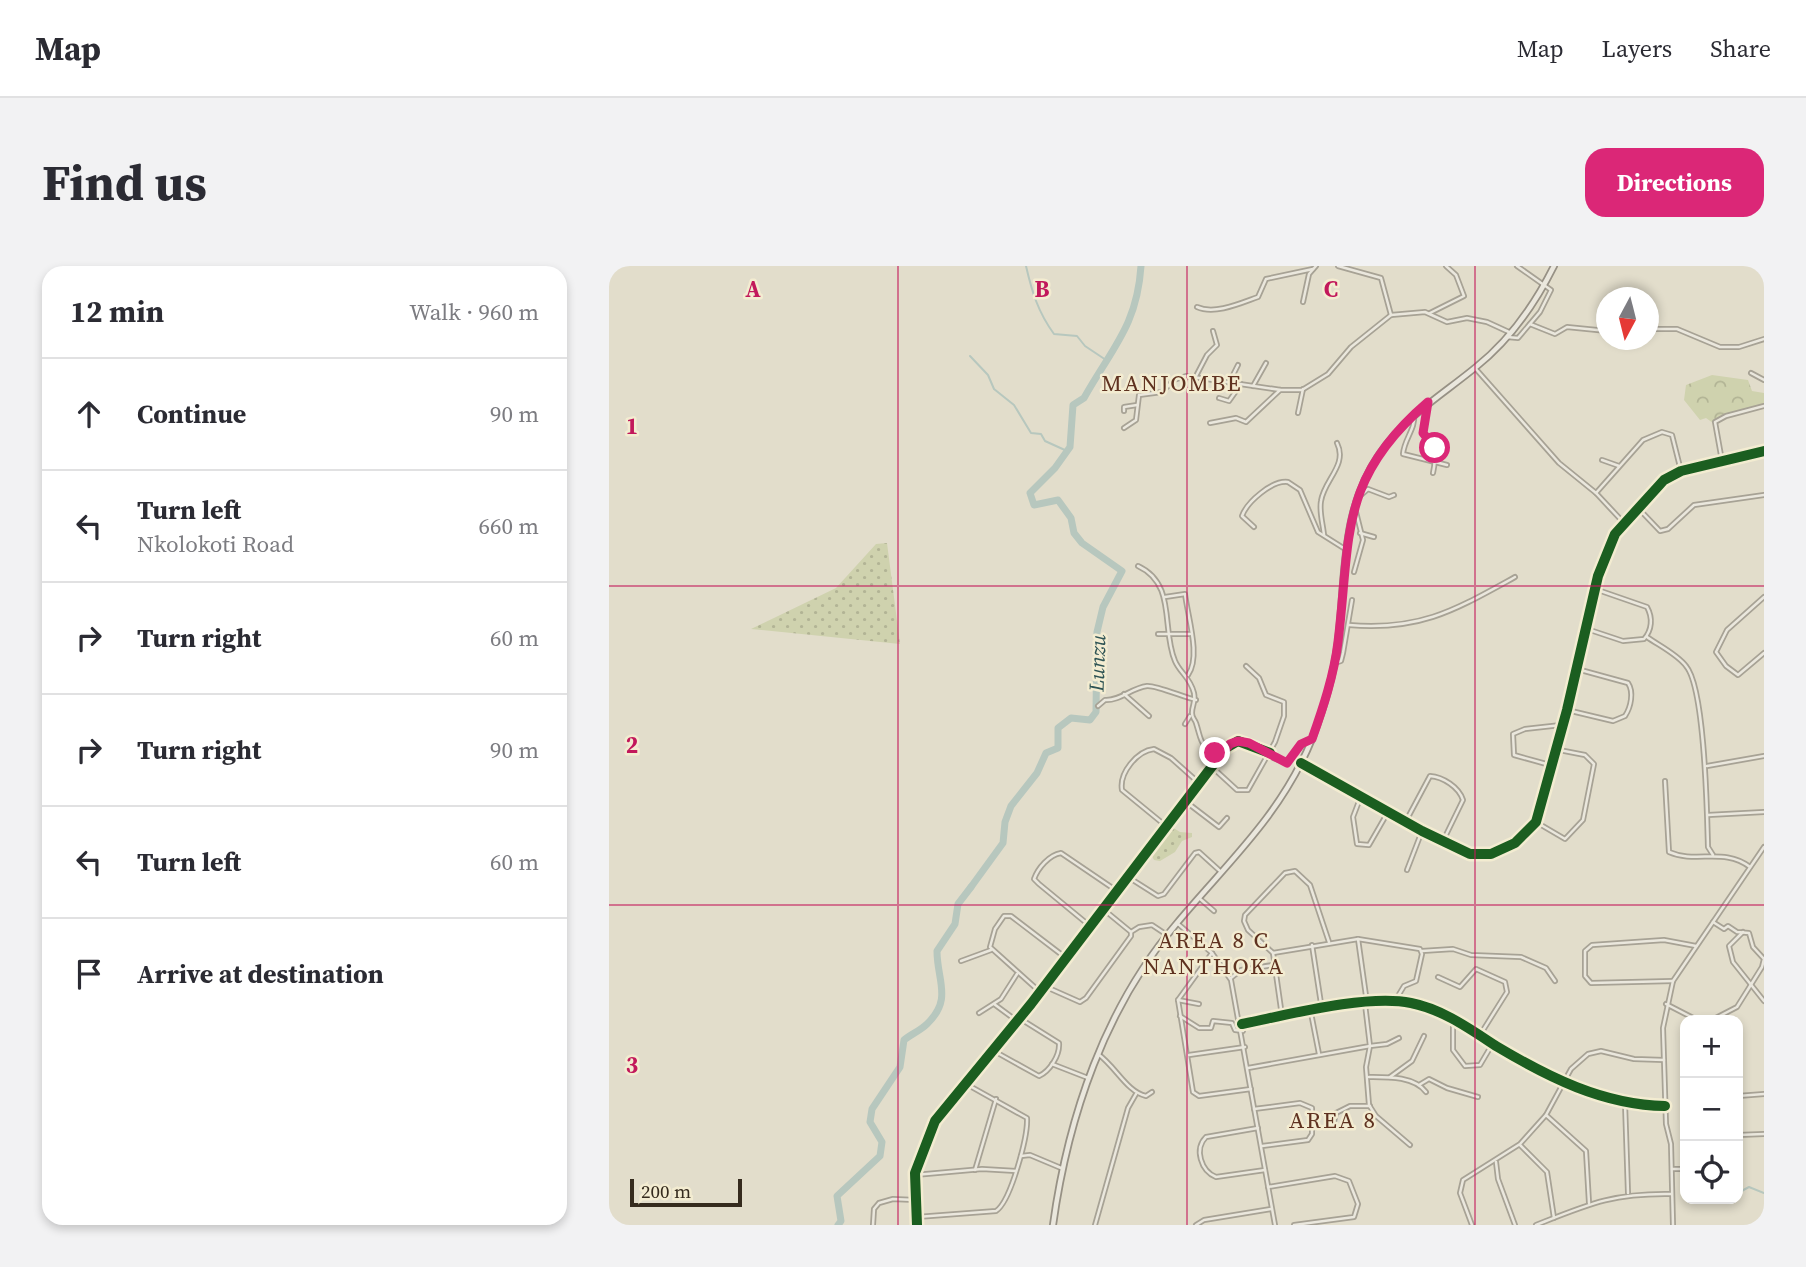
<!DOCTYPE html>
<meta charset="utf-8">
<style>
body{margin:0;font-family:"Source Serif 4",serif;background:#f2f2f3;color:#2b2b33}
.controls{position:absolute;right:21px;bottom:21px;display:grid;overflow:hidden;border-radius:14px;box-shadow:0 4px 10px #0003}
.controls button{width:63px;height:63px;display:grid;place-items:center;padding:0;border:0;border-bottom:2px solid #e1e1e2;background:#fff;color:#2b2b33;font:35px sans-serif}
.compass{position:absolute;left:987px;top:21px;width:63px;height:63px;border-radius:50%;background:#fff;box-shadow:0 4px 10px #0003;rotate:187deg}
.scale{position:absolute;left:21px;bottom:18px;width:112px;box-sizing:border-box;padding-left:7px;border:4px solid #352b1e;border-top:0;font-size:19px;line-height:24px;white-space:nowrap;color:#352b1e;-webkit-text-stroke:5px #f3ecd1;paint-order:stroke}
.stop{position:absolute;width:21px;height:21px;margin:-16px;border:5px solid #db2777;border-radius:50%;background:#fff}
.stop.end{background:#db2777;border-color:#fff;box-shadow:0 2px 7px #0008}
.list{margin:0;padding:0;list-style:none}
h2{display:flex;justify-content:space-between;align-items:center;height:91px;margin:0;padding:0 28px;font-size:30px}
h2 small{font-size:23px;font-weight:400;color:#7c7c81}
.list li{display:grid;grid-template-columns:46px 1fr auto;gap:21px;align-items:center;box-sizing:border-box;height:112px;padding:0 28px;border-top:2px solid #e1e1e2}
.list b{display:block;font-size:26px;white-space:nowrap}
.list p{margin:0;font-size:23px;white-space:nowrap;color:#7c7c81}
.list em{font-size:23px;font-style:normal;color:#7c7c81}
.icon{flex:none;width:38px;height:38px;fill:none;stroke:currentColor;stroke-width:2;stroke-linecap:round;stroke-linejoin:round}
.map{position:relative;flex:none;width:1155px;height:959px;overflow:hidden;border-radius:21px}
header{display:flex;align-items:center;gap:42px;box-sizing:border-box;height:98px;padding:0 35px;background:#fff;border-bottom:2px solid #e1e1e2}
header strong{font-size:33px}
nav{display:flex;gap:38px;margin-inline-start:auto;font-size:24px}
.intro{display:flex;align-items:center;justify-content:space-between;box-sizing:border-box;height:168px;padding:0 42px}
h1{margin:0;font-size:49px}
.button{padding:18px 32px;border-radius:21px;background:#db2777;color:#fff;font-size:24px;font-weight:700}
main{display:flex;gap:42px;padding:0 42px}
aside{flex:1;background:#fff;border-radius:21px;box-shadow:0 4px 10px #0003}
.map>svg:first-child{display:block}
.grass{fill:url(#grass-dots)}
.forest{fill:url(#forest-crowns)}
.lines{fill:none;stroke-linecap:round;stroke-linejoin:round}
.stream{stroke:#b7c7be;stroke-width:2}
.river{stroke:#b7c7be;stroke-width:7}
.street-casing{stroke:#a7a295;stroke-width:6}
.secondary-casing{stroke:#979185;stroke-width:8}
.street{stroke:#eae7dd;stroke-width:2.5}
.secondary{stroke:#eae7dd;stroke-width:4.5}
.cycleway-casing{stroke:#f3ecd1;stroke-width:15}
.cycleway{stroke:#1b5e20;stroke-width:10}
.route{stroke:#db2777;stroke-width:9}
.grid{fill:none;stroke:#c2185b;stroke-width:2;stroke-opacity:0.55}
.labels{text-anchor:middle;dominant-baseline:central;stroke-width:5;stroke-linejoin:round;paint-order:stroke}
.water-label{font-size:21px;font-style:italic;fill:#2e5354;stroke:#f3ecd1}
.quarter-label{font-size:23px;letter-spacing:2px;fill:#5f3220;stroke:#f3ecd1}
.grid-label{font-size:23px;text-anchor:middle;font-weight:bold;fill:#c2185b;stroke:#f3ecd1;stroke-width:5;stroke-linejoin:round;paint-order:stroke}
</style>
<header>
<strong>Map</strong>
<nav><a>Map</a><a>Layers</a><a>Share</a></nav>
</header>
<div class="intro"><h1>Find us</h1><a class="button">Directions</a></div>
<main>
<aside>
<h2>12 min<small>Walk · 960 m</small></h2>
<ul class="list">
<li><svg class="icon" aria-label="ahead" viewBox="0 0 24 24"><path d="M12 20V5M6 11l6-6 6 6"/></svg><div><b>Continue</b></div><em>90 m</em></li>
<li><svg class="icon" aria-label="left" viewBox="0 0 24 24"><path d="M17 20v-9H6M10 6l-5 5 5 5"/></svg><div><b>Turn left</b><p>Nkolokoti Road</p></div><em>660 m</em></li>
<li><svg class="icon" aria-label="right" viewBox="0 0 24 24"><path d="M7 20v-9h11M14 6l5 5-5 5"/></svg><div><b>Turn right</b></div><em>60 m</em></li>
<li><svg class="icon" aria-label="right" viewBox="0 0 24 24"><path d="M7 20v-9h11M14 6l5 5-5 5"/></svg><div><b>Turn right</b></div><em>90 m</em></li>
<li><svg class="icon" aria-label="left" viewBox="0 0 24 24"><path d="M17 20v-9H6M10 6l-5 5 5 5"/></svg><div><b>Turn left</b></div><em>60 m</em></li>
<li><svg class="icon" aria-label="arrive" viewBox="0 0 24 24"><path d="M6 21V4h12l-3 4 3 4H6"/></svg><div><b>Arrive at destination</b></div></li>
</ul>
</aside>
<div class="map">
<svg width="1155" height="959" viewBox="0 0 1155 959">
<defs>
<pattern id="grass-dots" width="8" height="8" patternUnits="userSpaceOnUse" patternTransform="scale(1.75)"><rect width="8" height="8" fill="#cfd2ae"/><path d="M2 2h.1M6 6h.1" fill="none" stroke="#b2b495" stroke-width="1.8" stroke-linecap="round"/></pattern>
<pattern id="forest-crowns" width="20" height="18" patternUnits="userSpaceOnUse" patternTransform="scale(1.75)"><rect width="20" height="18" fill="#cfd2ae"/><path d="M2 6a3 3 0 1 1 6 0M12 15a3 3 0 1 1 6 0" fill="none" stroke="#b2b495"/></pattern>
</defs>
<rect width="100%" height="100%" fill="#e2ddcb"/>
<g class="grass">
<path d="M 278,277 L 291,378 L 142,363 L 227,322 L 267,278 Z"/>
<path d="M 560,559 L 571,566 L 583,567 L 583,571 L 573,575 L 566,586 L 551,595 L 545,594 L 540,584 Z"/>
</g>
<path class="forest" d="M 1103,109 L 1139,114 L 1143,125 L 1155,127 L 1155,139 L 1117,148 L 1104,157 L 1097,152 L 1091,154 L 1075,134 L 1077,119 Z"/>
<g class="lines">
<g class="stream">
<path d="M 417,0 C 423,26 429,46 445,68 L 468,70 L 476,80 L 497,94"/>
<path d="M 361,90 L 379,109 L 385,123 L 405,139 L 422,167 L 432,168 L 436,175 L 458,185"/>
<path d="M 1129,927 L 1140,921 L 1155,927"/>
</g>
<g class="river">
<path d="M 362,621 L 394,577 L 396,556 L 402,540 L 428,507 L 437,487 L 449,482 L 449,462 L 462,452 L 481,454 L 487,446 L 488,366 L 494,341 L 513,305 L 473,277 L 465,267 L 462,252 L 449,234 L 425,239 L 421,227 L 446,202 L 461,181 L 464,139 L 475,132 C 503,82 528,60 532,0"/>
<path d="M 229,959 L 232,955 L 228,930 L 271,890 L 273,876 L 261,856 L 263,843 L 291,801 L 295,774 C 302,768 311,765 318,758 C 344,733 328,715 328,685 L 346,658 L 349,638 L 362,621"/>
</g>
<g class="street-casing">
<g id="street">
<path d="M 729,0 L 772,12 L 782,49 L 816,46 L 838,56 L 858,52 L 878,56 L 902,67"/>
<path d="M 694,36 L 700,8 L 707,0"/>
<path d="M 588,41 C 606,49 632,37 649,31 L 657,13 L 704,3"/>
<path d="M 821,47 L 855,30 L 847,9 L 837,0"/>
<path d="M 921,58 L 946,68 L 958,61 L 998,65"/>
<path d="M 1040,63 L 1068,63 L 1111,81 L 1130,81 L 1155,73"/>
<path d="M 898,71 L 909,72 L 931,46 L 942,24 L 908,0"/>
<path d="M 866,102 L 950,197 L 987,227 L 1015,257"/>
<path d="M 1142,107 L 1155,114"/>
<path d="M 587,110 L 598,89 L 608,79 L 604,65"/>
<path d="M 621,115 L 629,99"/>
<path d="M 644,120 L 657,97"/>
<path d="M 610,132 L 620,135 L 632,118"/>
<path d="M 817,142 L 814,168 C 826,183 828,188 824,207"/>
<path d="M 515,145 L 515,141 L 528,139"/>
<path d="M 689,147 L 694,123"/>
<path d="M 805,148 C 807,163 795,173 794,188 L 838,199"/>
<path d="M 601,157 L 627,152 L 637,156 L 671,124"/>
<path d="M 515,162 L 527,154 L 530,129 L 553,126 L 565,114 L 577,110 L 672,124 L 693,124 L 719,108 L 742,81 L 782,49"/>
<path d="M 993,194 L 1010,200"/>
<path d="M 1113,195 L 1106,156 L 1117,150 L 1155,140"/>
<path d="M 987,227 L 1034,174 L 1053,166 L 1063,169 L 1072,205"/>
<path d="M 752,229 L 759,223 L 780,231 L 785,229"/>
<path d="M 1029,242 L 1051,265 L 1059,263 L 1085,239 L 1155,229"/>
<path d="M 645,261 L 633,250 C 638,236 663,214 679,216 L 691,224 L 709,266 L 736,283"/>
<path d="M 751,267 L 765,271"/>
<path d="M 715,269 C 714,258 710,246 712,235 C 715,214 739,199 728,177"/>
<path d="M 529,300 C 568,318 552,363 566,395 C 571,407 581,411 585,427 C 587,436 583,439 583,447 C 583,452 585,452 587,457 C 594,479 589,476 610,489"/>
<path d="M 745,306 L 754,274 L 747,246"/>
<path d="M 556,331 L 576,328 C 579,352 592,391 579,409"/>
<path d="M 1155,331 L 1118,364 L 1107,386 L 1117,400 L 1129,409 L 1155,387"/>
<path d="M 740,359 C 812,365 846,344 906,311"/>
<path d="M 978,363 L 1014,375 L 1035,373 C 1043,364 1044,352 1038,341 L 986,323"/>
<path d="M 549,368 L 581,368"/>
<path d="M 1038,371 C 1049,379 1068,388 1077,400 C 1096,422 1098,546 1099,581 L 1104,589"/>
<path d="M 726,397 L 732,395 L 734,387 L 743,334"/>
<path d="M 515,428 L 540,450"/>
<path d="M 489,440 L 496,434 C 511,435 522,422 538,420 C 547,419 574,431 587,434"/>
<path d="M 958,444 L 1004,455 L 1016,450 C 1022,441 1025,426 1019,417 L 968,403"/>
<path d="M 576,458 L 581,450"/>
<path d="M 659,490 L 678,497 L 692,478 L 703,473"/>
<path d="M 692,497 L 813,565 L 861,588 L 882,588 L 906,577 L 927,556 L 958,444 L 989,310 L 1006,268 L 1055,214 L 1072,205 L 1155,185"/>
<path d="M 941,499 L 905,489 L 904,468 L 916,463 L 952,459"/>
<path d="M 1098,500 L 1155,490"/>
<path d="M 603,501 L 628,524 L 639,524 L 666,476 L 675,450 L 675,436 L 657,429 L 650,412 L 637,400"/>
<path d="M 1056,515 L 1060,586 C 1087,598 1115,581 1141,601"/>
<path d="M 752,530 L 744,551 L 748,578 L 760,579 L 779,546"/>
<path d="M 576,535 L 610,561 L 618,552"/>
<path d="M 1099,549 L 1155,546"/>
<path d="M 797,555 L 821,510 C 834,511 850,521 854,534 L 834,575"/>
<path d="M 927,556 L 956,573 L 974,554 L 985,498 L 976,489 L 945,483"/>
<path d="M 557,560 L 513,524 C 510,507 528,485 545,483 L 562,492 L 590,517"/>
<path d="M 798,604 L 813,565"/>
<path d="M 519,611 L 549,630 L 555,628 L 586,587 L 590,586 L 611,605"/>
<path d="M 590,632 L 605,645"/>
<path d="M 568,657 L 603,687 L 622,714 L 666,959"/>
<path d="M 481,660 L 430,618 L 425,613 C 429,602 440,589 452,587 L 508,625"/>
<path d="M 522,666 L 530,661 L 543,659 L 558,669"/>
<path d="M 1134,666 L 1120,680 L 1124,696 L 1155,735"/>
<path d="M 749,673 L 758,737"/>
<path d="M 703,679 L 713,744"/>
<path d="M 813,685 L 844,683 L 862,689 L 912,691 L 937,702 L 946,715"/>
<path d="M 603,687 L 569,734 L 584,826 L 590,830 L 642,823"/>
<path d="M 664,687 L 749,673 L 811,683 L 813,688 L 807,715 L 795,720 L 786,735"/>
<path d="M 352,695 L 382,684"/>
<path d="M 829,711 L 851,721 L 867,703 L 896,716 L 898,726 L 871,769"/>
<path d="M 622,712 L 632,704 L 664,699"/>
<path d="M 1064,715 L 982,717 L 976,710 L 976,685 L 983,679 L 1055,674 L 1087,680"/>
<path d="M 435,720 L 471,736 L 477,732 L 522,670 L 522,666 L 494,643"/>
<path d="M 430,725 L 381,681 L 386,663 L 395,650 L 402,650 L 457,692"/>
<path d="M 569,734 L 590,738"/>
<path d="M 385,738 L 408,755"/>
<path d="M 1057,738 L 1088,754"/>
<path d="M 370,747 L 392,733 L 408,708"/>
<path d="M 702,747 L 710,788"/>
<path d="M 571,750 L 590,762 L 602,762 L 604,755 L 623,757 L 626,764 L 634,765"/>
<path d="M 673,750 L 664,687 L 639,664 L 635,655 L 636,649 L 676,607 L 686,605 L 701,619 L 720,676"/>
<path d="M 844,754 L 844,784 L 856,800 L 871,799 L 884,777"/>
<path d="M 1103,754 L 1128,741 L 1153,701 L 1155,693 L 1144,681 L 1140,667 L 1128,666 L 1119,660 L 1115,663 L 1104,656"/>
<path d="M 633,758 C 678,749 757,728 802,737 C 833,743 861,763 887,780 C 939,811 994,839 1056,840"/>
<path d="M 790,772 L 778,778 L 761,780 L 757,801 L 760,839 L 767,850 L 801,879"/>
<path d="M 385,785 L 430,810 C 441,805 451,789 450,777 L 410,752"/>
<path d="M 489,788 C 507,801 518,826 537,830 L 543,826"/>
<path d="M 580,789 L 636,781"/>
<path d="M 443,798 L 479,812"/>
<path d="M 639,802 L 761,780 L 756,738"/>
<path d="M 760,811 C 778,811 805,810 817,826"/>
<path d="M 781,811 L 803,795 L 815,770"/>
<path d="M 810,819 L 820,813 L 838,822 L 869,831"/>
<path d="M 1129,830 L 1155,828"/>
<path d="M 1016,837 L 1019,927"/>
<path d="M 645,843 L 691,837 L 703,842 L 703,868 L 699,874 L 653,880"/>
<path d="M 937,849 L 977,885 L 980,937"/>
<path d="M 724,860 L 727,847 L 741,840 L 761,840"/>
<path d="M 649,862 L 597,871 C 585,883 592,905 607,911 L 656,904"/>
<path d="M 1129,869 L 1155,868"/>
<path d="M 911,879 L 938,906 L 945,952"/>
<path d="M 412,890 L 421,889 L 452,902"/>
<path d="M 887,896 L 889,913 L 906,959"/>
<path d="M 1063,903 L 1076,903"/>
<path d="M 366,904 L 387,833"/>
<path d="M 306,909 L 373,903 L 407,905"/>
<path d="M 659,921 L 726,910 L 740,915 L 749,938 L 745,951 L 685,959"/>
<path d="M 308,951 L 387,945 C 402,935 419,870 418,852 L 359,819"/>
<path d="M 264,959 L 265,943 L 270,937 L 284,933 L 306,934"/>
<path d="M 308,959 L 306,907 L 326,855 L 422,738 L 617,482 L 629,475 L 661,487"/>
<path d="M 486,959 L 519,842 L 527,828"/>
<path d="M 587,959 L 595,954 L 662,943"/>
<path d="M 863,959 L 851,927 L 854,914 L 911,878 L 937,849 L 962,803 L 979,788 L 992,785 L 1025,793 L 1055,794"/>
<path d="M 927,959 C 980,938 1004,927 1062,928"/>
<path d="M 1064,959 L 1062,878 L 1057,858 L 1054,762 L 1064,715 L 1155,581"/>
</g>
</g>
<g class="secondary-casing">
<path id="secondary" d="M 444,959 C 459,851 496,741 568,657 C 619,596 672,549 703,473 C 715,442 725,408 729,375 C 737,310 731,244 771,187 C 797,150 833,129 867,101 C 901,74 926,38 945,0"/>
</g>
<use href="#street" class="street"/>
<use href="#secondary" class="secondary"/>
<g class="cycleway-casing">
<g id="cycleway">
<path d="M 692,497 L 813,565 L 861,588 L 882,588 L 906,577 L 927,556 L 958,444 L 989,310 L 1006,268 L 1055,214 L 1072,205 L 1155,185"/>
<path d="M 633,758 C 678,749 757,728 802,737 C 833,743 861,763 887,780 C 939,811 994,839 1056,840"/>
<path d="M 308,959 L 306,907 L 326,855 L 422,738 L 617,482 L 629,475 L 661,487"/>
</g>
</g>
<use href="#cycleway" class="cycleway"/>
</g>
<g class="lines">
<path class="route" d="M 606,487 L 611,490 L 621,478 L 629,475 L 640,477 L 678,497 L 692,478 L 703,473 C 714,442 725,409 729,376 C 742,270 729,213 819,136 L 814,167 L 826,182"/>
</g>
<path class="grid" d="M 289,0 L 289,959M 578,0 L 578,959M 866,0 L 866,959M 0,320 L 1155,320M 0,639 L 1155,639"/>
<g class="labels">
<g class="water-label">
<text transform="translate(488 397) rotate(-88)">Lunzu</text>
</g>
<g class="quarter-label">
<text x="563" y="117">MANJOMBE</text>
<text x="605" y="674">AREA 8 C<tspan x="605" dy="26">NANTHOKA</tspan></text>
<text x="724" y="854">AREA 8</text>
</g>
</g>
<g class="grid-label">
<text x="144" y="31">A</text>
<text x="433" y="31">B</text>
<text x="722" y="31">C</text>
<text x="23" y="168">1</text>
<text x="23" y="487">2</text>
<text x="23" y="807">3</text>
</g>
</svg>
<div class="controls">
<button>+</button>
<button>−</button>
<button><svg class="icon" aria-label="locate" viewBox="0 0 24 24"><circle cx="12" cy="12" r="6"/><path d="M12 2v4M12 18v4M2 12h4M18 12h4"/></svg></button>
</div>
<svg class="compass" viewBox="-18 -18 36 36"><path d="M0-13l5 13h-10z" fill="#e53935"/><path d="M0 13l5-13h-10z" fill="#7c7c81"/></svg>
<div class="scale">200 m</div>
<div class="stop" style="left:826px;top:182px"></div>
<div class="stop end" style="left:606px;top:487px"></div>
</div>
</main>
